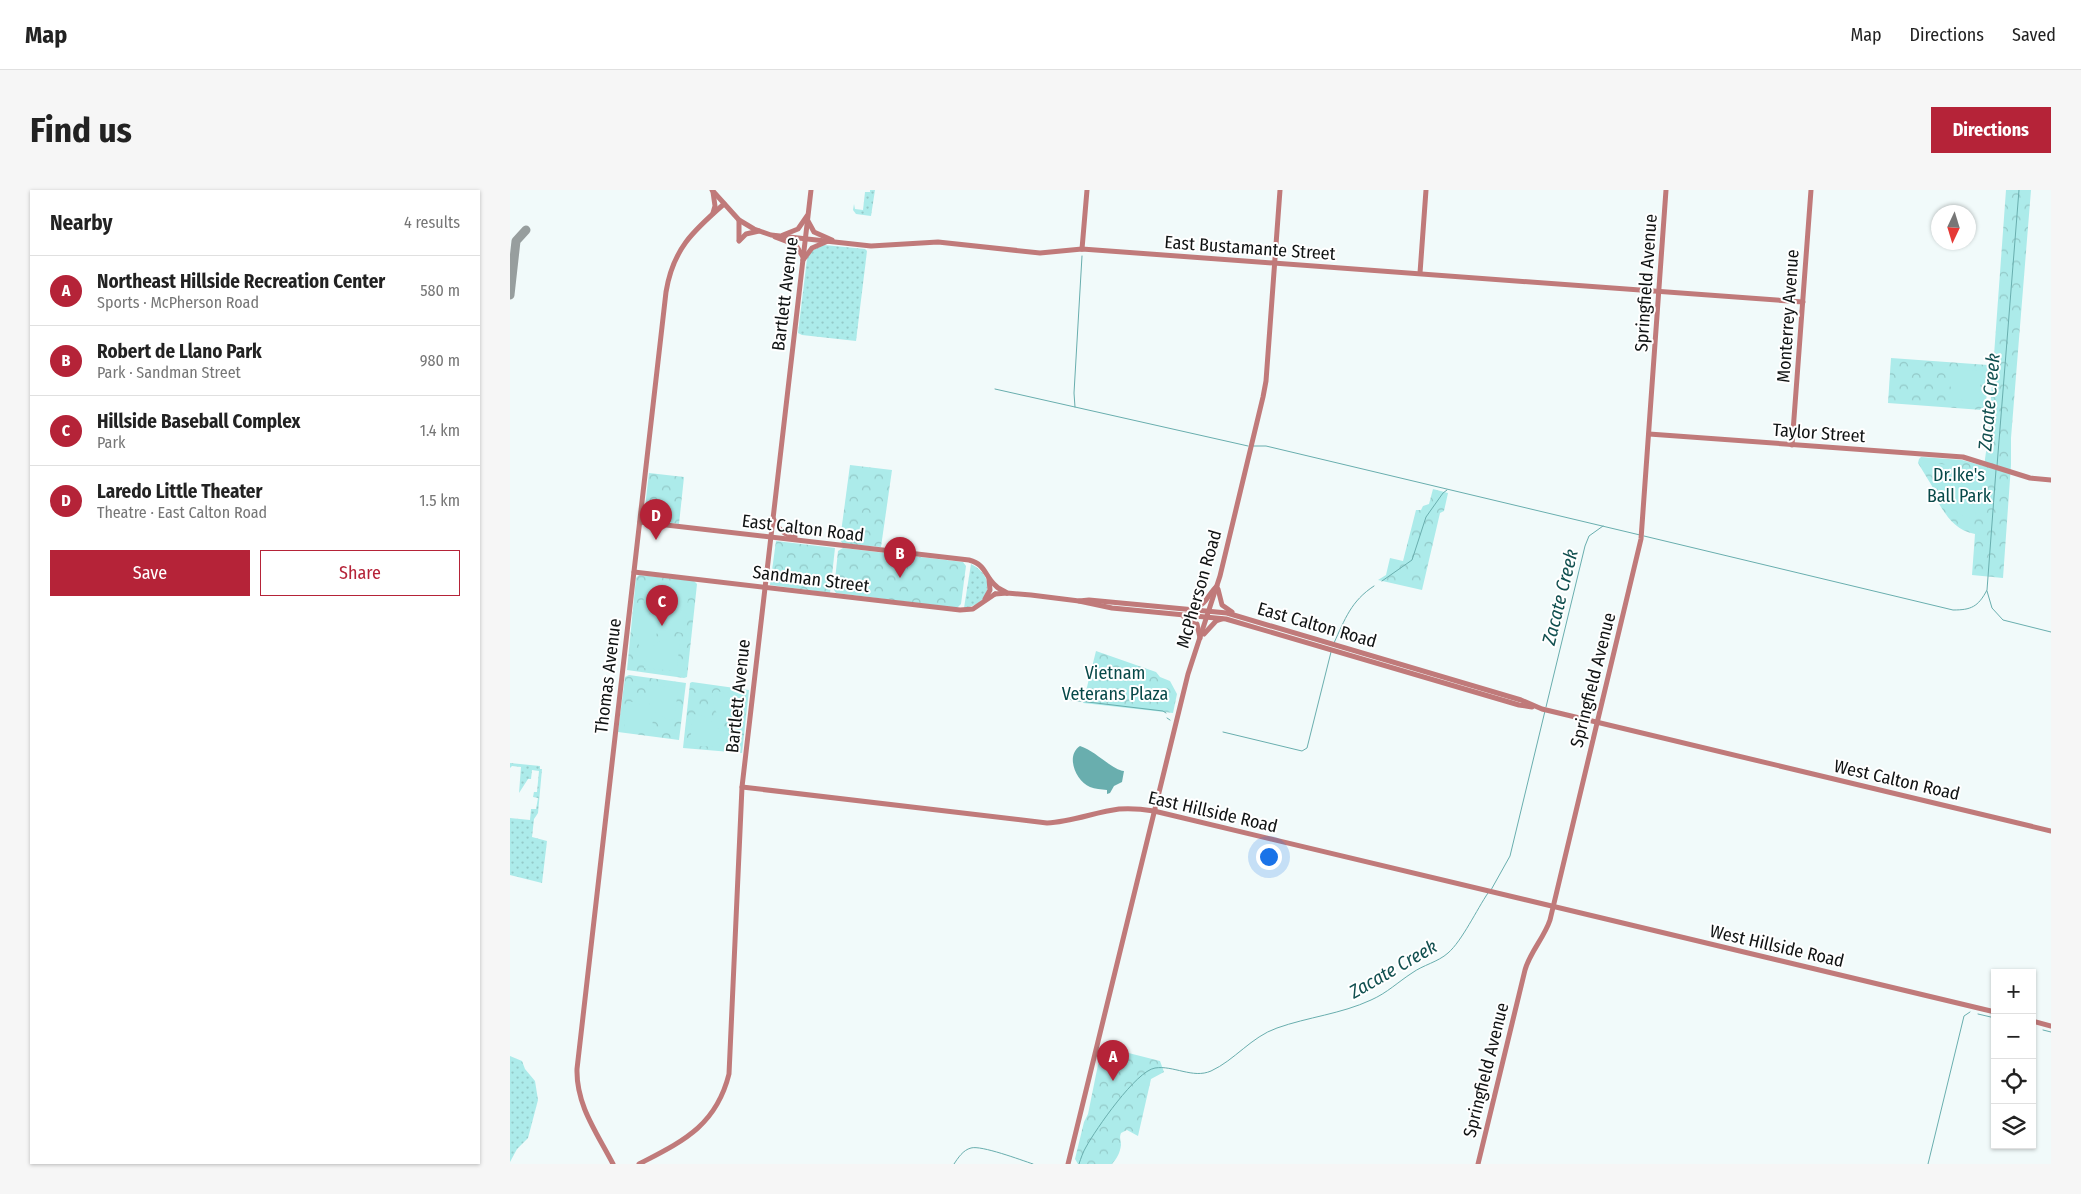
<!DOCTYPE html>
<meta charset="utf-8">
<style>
body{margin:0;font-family:"Fira Sans Condensed",sans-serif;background:#f6f6f6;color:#222}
.controls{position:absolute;right:15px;bottom:15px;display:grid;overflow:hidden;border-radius:0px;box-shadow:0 1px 4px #0004}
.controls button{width:45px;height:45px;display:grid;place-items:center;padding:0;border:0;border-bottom:1px solid #e0e0e0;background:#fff;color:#222;font:25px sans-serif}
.compass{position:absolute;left:1421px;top:15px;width:45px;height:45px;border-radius:50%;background:#fff;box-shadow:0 1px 4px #0004;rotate:184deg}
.you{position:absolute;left:758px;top:666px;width:18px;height:18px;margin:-12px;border:4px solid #fff;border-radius:50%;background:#1a73e8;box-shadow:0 0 0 8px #1a73e833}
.badge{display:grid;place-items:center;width:32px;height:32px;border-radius:50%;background:#b52338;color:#fff;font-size:16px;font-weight:700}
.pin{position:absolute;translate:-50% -41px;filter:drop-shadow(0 1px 2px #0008)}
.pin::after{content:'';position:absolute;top:26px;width:18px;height:15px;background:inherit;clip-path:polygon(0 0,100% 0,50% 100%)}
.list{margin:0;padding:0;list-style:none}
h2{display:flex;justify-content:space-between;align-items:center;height:65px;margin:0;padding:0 20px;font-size:21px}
h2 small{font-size:16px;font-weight:400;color:#767676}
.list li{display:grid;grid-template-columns:32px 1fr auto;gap:15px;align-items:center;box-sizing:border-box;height:70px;padding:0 20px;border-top:1px solid #e0e0e0}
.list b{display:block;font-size:19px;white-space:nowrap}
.list p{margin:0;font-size:16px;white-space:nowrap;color:#767676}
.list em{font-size:16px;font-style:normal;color:#767676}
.actions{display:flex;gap:10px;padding:15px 20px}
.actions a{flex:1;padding:11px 0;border:1px solid #b52338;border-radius:0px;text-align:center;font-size:18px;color:#b52338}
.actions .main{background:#b52338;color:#fff}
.icon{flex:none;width:28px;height:28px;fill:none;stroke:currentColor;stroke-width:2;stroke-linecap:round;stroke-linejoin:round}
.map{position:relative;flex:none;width:1541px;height:974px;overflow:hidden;border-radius:0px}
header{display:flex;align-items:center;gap:30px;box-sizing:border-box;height:70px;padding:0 25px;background:#fff;border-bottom:1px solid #e0e0e0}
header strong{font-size:24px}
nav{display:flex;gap:28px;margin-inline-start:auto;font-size:18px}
.intro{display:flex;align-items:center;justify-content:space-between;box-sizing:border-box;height:120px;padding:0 30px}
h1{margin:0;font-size:35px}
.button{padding:12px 22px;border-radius:0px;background:#b52338;color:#fff;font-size:18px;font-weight:700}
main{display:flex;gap:30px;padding:0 30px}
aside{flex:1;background:#fff;border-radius:0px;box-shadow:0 1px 4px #0004}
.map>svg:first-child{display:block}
.grass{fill:url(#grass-dots)}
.park{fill:url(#park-crowns)}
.garden{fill:#acebea}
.water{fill:#69aeae}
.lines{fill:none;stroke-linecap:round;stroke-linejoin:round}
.stream{stroke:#69aeae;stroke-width:1}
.taxiway{stroke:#979e9e;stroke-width:9}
.secondary{stroke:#c07a7a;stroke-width:5}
.labels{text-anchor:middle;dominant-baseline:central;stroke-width:4;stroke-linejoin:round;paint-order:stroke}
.street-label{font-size:18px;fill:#101313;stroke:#fff}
.park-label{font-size:18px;fill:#074949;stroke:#fff}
.water-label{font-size:19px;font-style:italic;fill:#125050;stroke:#fff}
</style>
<header>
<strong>Map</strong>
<nav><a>Map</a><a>Directions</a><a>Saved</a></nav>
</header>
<div class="intro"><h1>Find us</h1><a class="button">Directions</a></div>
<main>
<aside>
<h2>Nearby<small>4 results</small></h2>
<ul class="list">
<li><span class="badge">A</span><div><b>Northeast Hillside Recreation Center</b><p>Sports · McPherson Road</p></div><em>580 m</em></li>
<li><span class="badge">B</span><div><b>Robert de Llano Park</b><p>Park · Sandman Street</p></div><em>980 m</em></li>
<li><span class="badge">C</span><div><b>Hillside Baseball Complex</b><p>Park</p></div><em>1.4 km</em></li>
<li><span class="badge">D</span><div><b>Laredo Little Theater</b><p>Theatre · East Calton Road</p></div><em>1.5 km</em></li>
</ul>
<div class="actions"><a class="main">Save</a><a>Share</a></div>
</aside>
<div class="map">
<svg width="1541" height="974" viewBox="0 0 1541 974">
<defs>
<pattern id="grass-dots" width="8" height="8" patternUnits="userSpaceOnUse" patternTransform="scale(1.25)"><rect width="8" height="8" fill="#acebea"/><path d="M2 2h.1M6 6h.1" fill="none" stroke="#93c9c8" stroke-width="1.8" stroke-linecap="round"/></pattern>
<pattern id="park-crowns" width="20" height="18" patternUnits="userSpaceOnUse" patternTransform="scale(1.25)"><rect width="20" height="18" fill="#acebea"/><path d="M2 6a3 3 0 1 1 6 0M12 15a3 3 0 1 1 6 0" fill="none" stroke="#93c9c8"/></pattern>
</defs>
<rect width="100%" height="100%" fill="#f1fafa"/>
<g class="grass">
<path d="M 360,0 L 365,0 L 361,26 L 346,24 L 343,20 L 344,14 L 345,19 L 353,20 L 355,2 L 360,2 Z"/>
<path d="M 314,55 L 355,59 L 357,61 L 346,151 L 292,145 L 288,143 L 297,69 L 301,61 Z"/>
<path d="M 461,374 C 486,386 482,414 454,418 Z"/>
<path d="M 0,573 L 30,576 L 30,579 L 32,579 L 28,623 L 24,629 L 22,647 L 37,651 L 32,693 L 0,685 L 0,628 L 20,630 L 21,619 L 26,619 L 28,608 L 23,607 L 24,602 L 27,602 L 29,581 L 22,580 L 21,589 L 18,589 L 9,603 L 11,577 L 2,576 L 0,578 Z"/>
<path d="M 0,866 L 12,871 L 15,879 L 25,891 L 28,910 L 18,948 L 7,959 L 0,972 Z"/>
</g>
<g class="park">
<path d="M 1496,0 L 1521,0 L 1501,248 L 1501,275 L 1493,388 L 1462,385 L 1465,344 C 1442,340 1434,321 1422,303 L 1425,301 L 1408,273 L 1409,269 L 1411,267 L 1452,270 L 1474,276 L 1478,248 Z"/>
<path d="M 1381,168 L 1478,175 L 1476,217 L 1472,220 L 1378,213 Z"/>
<path d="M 340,275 L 382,280 L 371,357 L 333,354 L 330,350 Z"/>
<path d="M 139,283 L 174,287 L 169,334 L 135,329 L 134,326 Z"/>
<path d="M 923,299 L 938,303 L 934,321 L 930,323 L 912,400 L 868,390 L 876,385 L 880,368 L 893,371 L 906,320 L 911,320 L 913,316 L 919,314 Z"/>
<path d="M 266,351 L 325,358 L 320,403 L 260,395 Z"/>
<path d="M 333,358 L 453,372 L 456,376 L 451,414 L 447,418 L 326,403 L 324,400 L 328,361 Z"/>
<path d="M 129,385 L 184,391 L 187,394 L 177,487 L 174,488 L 117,480 L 126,388 Z"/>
<path d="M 586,461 L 646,482 L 650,487 L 660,491 L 667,504 L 663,523 L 573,513 Z"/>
<path d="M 119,485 L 176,493 L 169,550 L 108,542 L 115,487 Z"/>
<path d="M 182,492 L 239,500 L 232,563 L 173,558 L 180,493 Z"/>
<path d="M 595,857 L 650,871 L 654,882 L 641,889 L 628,946 L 617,940 L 611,943 C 609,948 611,950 611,955 C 610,963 607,968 602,974 L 568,974 L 565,969 L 574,932 L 578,924 L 591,860 Z"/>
</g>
<g class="garden">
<path d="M 1438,178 L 1467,181 L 1471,186 L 1469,213 C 1449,217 1435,197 1438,178 Z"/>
<path d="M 1426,273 L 1470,281 L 1472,283 L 1465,328 C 1437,325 1420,300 1426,273 Z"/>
<path d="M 133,392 L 177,397 L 179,400 L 174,443 C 147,441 129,419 133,392 Z"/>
<path d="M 126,425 L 148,436 L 149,439 L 138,461 C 123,454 118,440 126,425 Z"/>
<path d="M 157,449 L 170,449 L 167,479 L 164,481 L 134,478 C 135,463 143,453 157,449 Z"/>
<path d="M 137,494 L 167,498 L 168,500 L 164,530 C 145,528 133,513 137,494 Z"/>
<path d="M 203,501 L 233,504 L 235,507 L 232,538 C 212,536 200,521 203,501 Z"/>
<path d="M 117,511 C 135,513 145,526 143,544 L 115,541 L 114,538 Z"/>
<path d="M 183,524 C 199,525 208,534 212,548 L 221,540 L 231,540 L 230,557 L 182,556 L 180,554 Z"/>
</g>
<path class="water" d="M 570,556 C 586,561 602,580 614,581 L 612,592 L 604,596 L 600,603 L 597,604 L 597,600 C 591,599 585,599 580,597 C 566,591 555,566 570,556 Z"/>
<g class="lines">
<g class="stream">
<path d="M 485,199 L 738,256"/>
<path d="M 565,217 L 564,203 L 572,66"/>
<path d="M 742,256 L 756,256 L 1130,345"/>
<path d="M 1487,276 L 1509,0"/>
<path d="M 1134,346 L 1443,420 C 1461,420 1468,417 1477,400 L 1486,280"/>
<path d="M 872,391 L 902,370 L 916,327 L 933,303 L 937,300"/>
<path d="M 1477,401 L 1482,418 L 1493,430 L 1541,442"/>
<path d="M 824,453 C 835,429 841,411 864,396"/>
<path d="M 554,502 L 561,510 L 653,521 L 656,523"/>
<path d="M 1036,517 L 1075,356 L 1079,346 L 1093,336"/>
<path d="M 657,528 L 660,530"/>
<path d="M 713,542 L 792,561 L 797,558 L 821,462"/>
<path d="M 981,700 L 1000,666 L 1035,521"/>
<path d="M 1468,824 L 1485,828"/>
<path d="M 1522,837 L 1523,838"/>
<path d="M 1533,840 L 1541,842"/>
<path d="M 444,974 C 448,968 453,960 461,958 C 471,955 511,970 523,974"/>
<path d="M 569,974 C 571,968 573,962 576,957 C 586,939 626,881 645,878 C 663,875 683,889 701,881 C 725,870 741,847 767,838 C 798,827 831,824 861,810 C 877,803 888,792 902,783 C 913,775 928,772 938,763 C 952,751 967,719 978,703"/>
<path d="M 1418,974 L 1454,826 L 1460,822"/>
</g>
<path class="taxiway" d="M 0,105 L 6,51 L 16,40"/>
<g class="secondary">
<path d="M 202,0 L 229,30 L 244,39 L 261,45 L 361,56 L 428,52 L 530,63 L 572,59 L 1293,112"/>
<path d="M 203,23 L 205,16 L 203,2"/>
<path d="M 298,31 L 304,42 L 322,50"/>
<path d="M 273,45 L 288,39 L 297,26"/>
<path d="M 265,47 L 286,55 L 293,67"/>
<path d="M 229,50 L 229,30"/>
<path d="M 229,51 L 236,44 L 249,41"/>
<path d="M 572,59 L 577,0"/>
<path d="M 293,70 L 302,58 L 318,51"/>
<path d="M 910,83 L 916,0"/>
<path d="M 1139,244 L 1453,267 L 1520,288 L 1541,290"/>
<path d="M 1282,255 L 1301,0"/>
<path d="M 263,328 C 268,338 273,345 285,347"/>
<path d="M 130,332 L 459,370 C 477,375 474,386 486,396 C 488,399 494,400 497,403"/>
<path d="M 124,382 L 450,420 L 463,419 L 485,404"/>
<path d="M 708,399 L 712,415 L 722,422"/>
<path d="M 485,404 L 497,403 L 521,405 L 569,411 L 602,418 L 716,429 L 1009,515 L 1022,517"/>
<path d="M 475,409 L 480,400 L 479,389"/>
<path d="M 569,411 L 579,410 L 717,423 L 1011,510 L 1032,519 L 1541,641"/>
<path d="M 684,419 C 697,414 698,404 707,396"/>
<path d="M 674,427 L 687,434 L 690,448"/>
<path d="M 694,444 L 706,431 L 712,429"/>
<path d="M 232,597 L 537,633 C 562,632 585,622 609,619 C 621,618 632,619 644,621 L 1485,822"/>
<path d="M 1522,831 L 1541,836"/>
<path d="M 103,974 C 87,943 66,915 67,879 L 156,102 C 163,59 183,41 214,14"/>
<path d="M 129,974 C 173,951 206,936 219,884 L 232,597 L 301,0"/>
<path d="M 558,974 L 678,484 L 710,386 L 753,207 L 756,191 L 770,0"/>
<path d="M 968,974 L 1015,780 C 1020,762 1034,748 1040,730 L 1131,349 L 1156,0"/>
</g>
</g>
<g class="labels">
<g class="street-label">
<text transform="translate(740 58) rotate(4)">East Bustamante Street</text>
<text transform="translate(1136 93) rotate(-86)">Springfield Avenue</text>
<text transform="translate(275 104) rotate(-83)">Bartlett Avenue</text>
<text transform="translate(1278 126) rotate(-86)">Monterrey Avenue</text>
<text transform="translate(1309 243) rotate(4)">Taylor Street</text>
<text transform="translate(293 338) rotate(7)">East Calton Road</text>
<text transform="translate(301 389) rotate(7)">Sandman Street</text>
<text transform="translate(689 399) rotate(-74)">McPherson Road</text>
<text transform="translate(807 435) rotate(16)">East Calton Road</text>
<text transform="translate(98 486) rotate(-83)">Thomas Avenue</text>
<text transform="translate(1083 490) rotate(-76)">Springfield Avenue</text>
<text transform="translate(228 506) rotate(-84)">Bartlett Avenue</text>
<text transform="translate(1387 590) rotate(13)">West Calton Road</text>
<text transform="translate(703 622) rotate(13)">East Hillside Road</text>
<text transform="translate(1267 756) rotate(13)">West Hillside Road</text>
<text transform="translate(976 880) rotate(-76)">Springfield Avenue</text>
</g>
<g class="park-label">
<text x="1449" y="285">Dr.Ike's<tspan x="1449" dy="21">Ball Park</tspan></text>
<text x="605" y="483">Vietnam<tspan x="605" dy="21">Veterans Plaza</tspan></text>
</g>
<g class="water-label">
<text transform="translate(1479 212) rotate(-85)">Zacate Creek</text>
<text transform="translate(1050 407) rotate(-76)">Zacate Creek</text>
<text transform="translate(883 779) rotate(-30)">Zacate Creek</text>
</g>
</g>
</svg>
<div class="controls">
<button>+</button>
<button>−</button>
<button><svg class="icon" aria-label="locate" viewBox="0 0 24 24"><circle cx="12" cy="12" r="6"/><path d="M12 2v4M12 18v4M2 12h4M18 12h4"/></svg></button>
<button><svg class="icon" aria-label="layers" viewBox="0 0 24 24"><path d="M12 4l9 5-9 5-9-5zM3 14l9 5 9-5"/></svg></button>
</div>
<svg class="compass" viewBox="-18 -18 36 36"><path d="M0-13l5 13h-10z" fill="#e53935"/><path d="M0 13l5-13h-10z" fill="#767676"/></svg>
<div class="you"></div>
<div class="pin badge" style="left:603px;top:891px">A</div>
<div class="pin badge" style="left:390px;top:388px">B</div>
<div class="pin badge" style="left:152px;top:436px">C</div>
<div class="pin badge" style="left:146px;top:350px">D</div>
</div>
</main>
